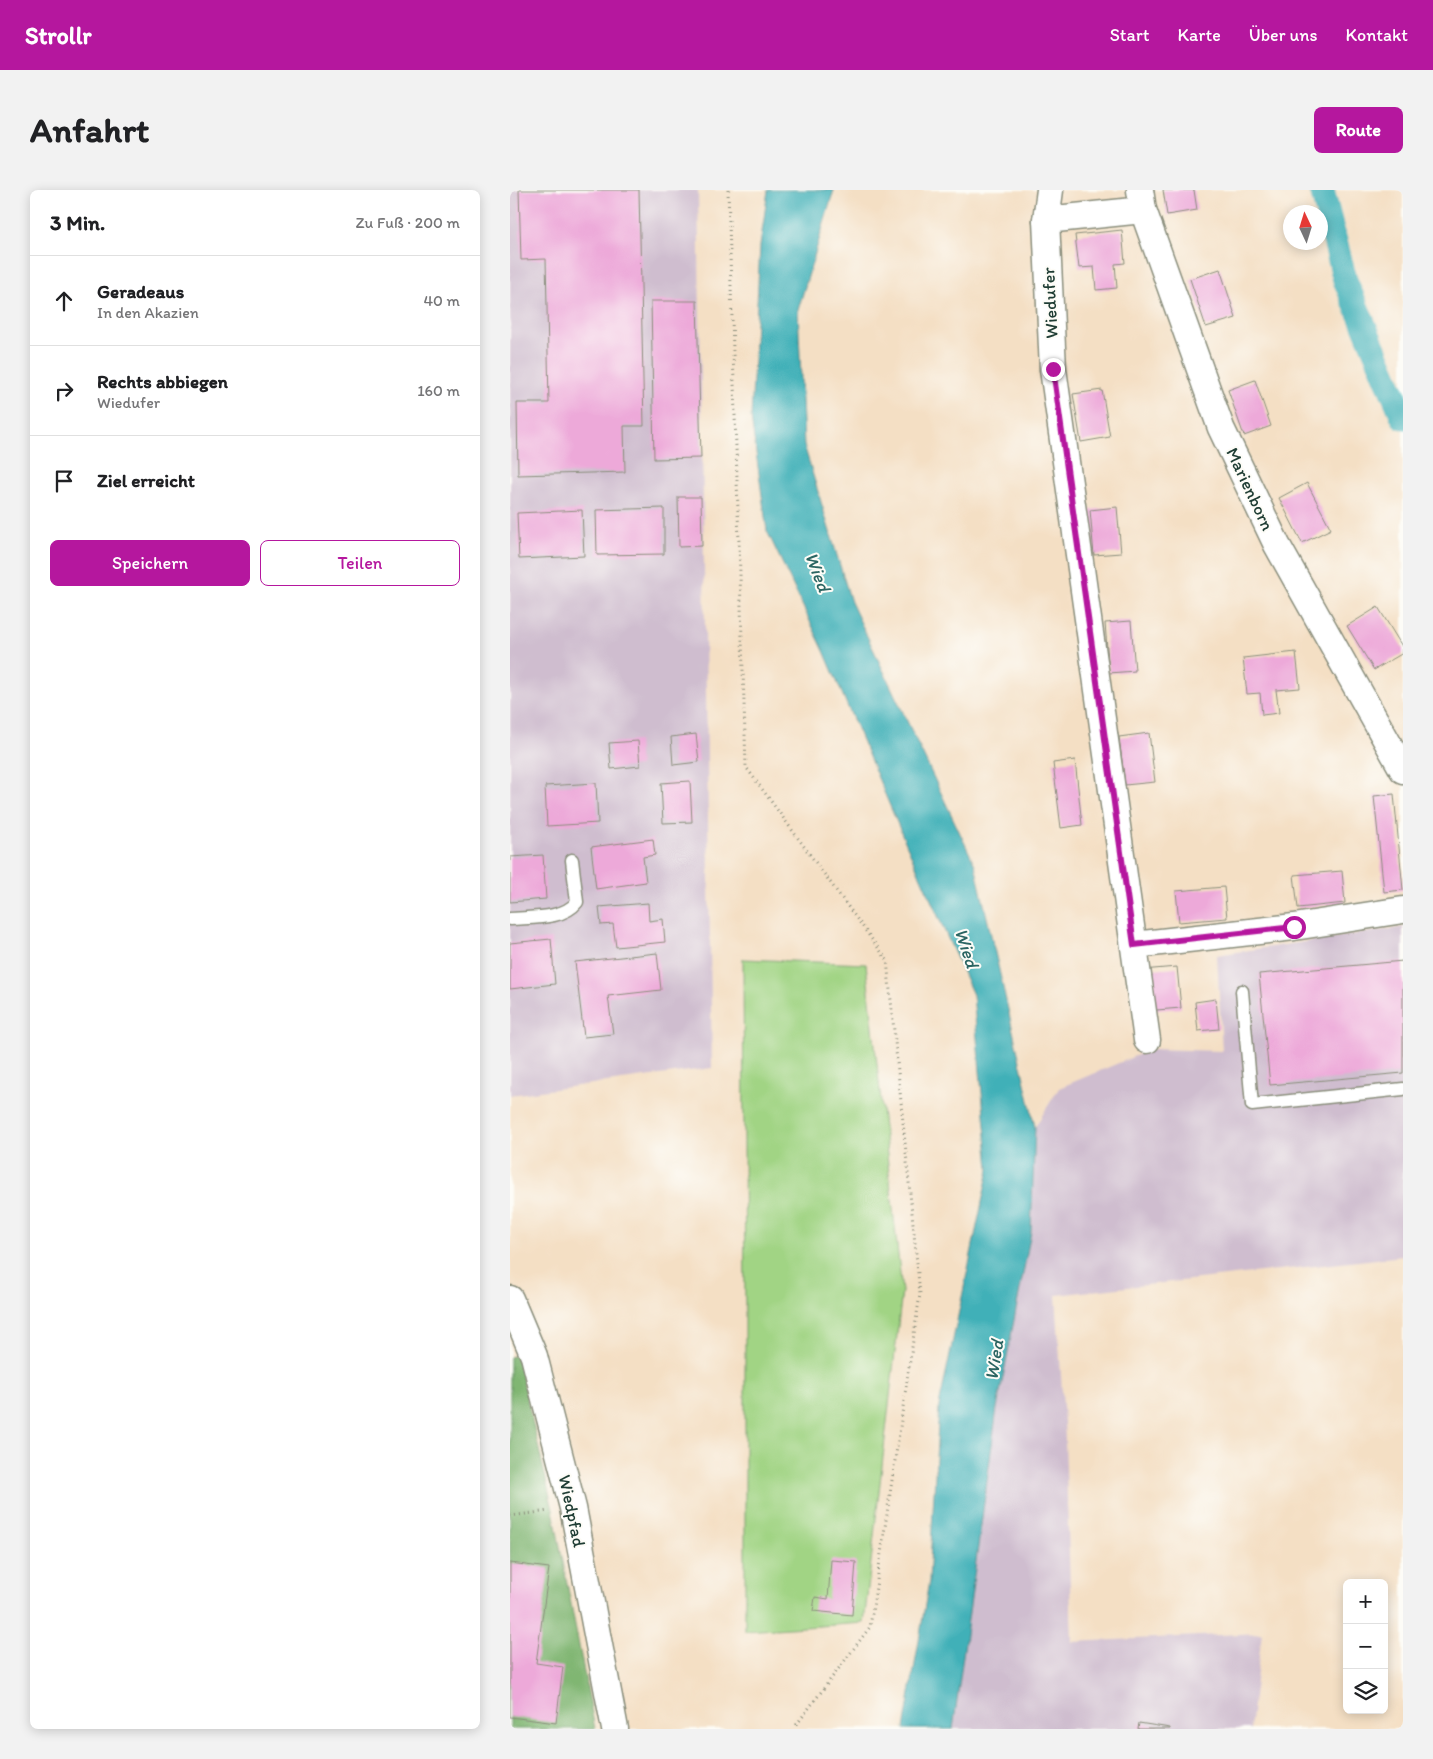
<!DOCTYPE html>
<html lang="de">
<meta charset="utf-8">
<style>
body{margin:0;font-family:Itim,sans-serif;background:#f2f2f2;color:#202124}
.controls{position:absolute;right:15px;bottom:15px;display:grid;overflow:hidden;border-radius:8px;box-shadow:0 2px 12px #0003}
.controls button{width:45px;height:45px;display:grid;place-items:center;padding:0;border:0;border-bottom:1px solid #e0e0e0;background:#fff;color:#202124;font:25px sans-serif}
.compass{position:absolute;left:773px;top:15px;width:45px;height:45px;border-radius:50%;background:#fff;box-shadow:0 2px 12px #0003;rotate:356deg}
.stop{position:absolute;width:15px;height:15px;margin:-11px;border:4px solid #b5179e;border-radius:50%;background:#fff}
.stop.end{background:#b5179e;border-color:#fff;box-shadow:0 1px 5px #0008}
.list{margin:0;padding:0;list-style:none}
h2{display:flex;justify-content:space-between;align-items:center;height:65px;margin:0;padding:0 20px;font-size:21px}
h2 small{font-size:16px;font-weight:400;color:#757577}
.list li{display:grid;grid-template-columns:32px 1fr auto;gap:15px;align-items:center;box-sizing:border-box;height:90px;padding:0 20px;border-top:1px solid #e0e0e0}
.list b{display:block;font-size:19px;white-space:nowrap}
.list p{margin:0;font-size:16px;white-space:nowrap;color:#757577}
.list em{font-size:16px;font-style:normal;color:#757577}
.actions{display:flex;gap:10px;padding:15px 20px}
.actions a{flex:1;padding:11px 0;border:1px solid #b5179e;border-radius:8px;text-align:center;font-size:18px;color:#b5179e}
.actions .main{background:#b5179e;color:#fff}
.icon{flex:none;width:28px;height:28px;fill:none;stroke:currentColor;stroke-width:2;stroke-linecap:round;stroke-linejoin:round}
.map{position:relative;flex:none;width:893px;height:1539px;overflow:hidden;border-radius:8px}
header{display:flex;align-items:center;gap:30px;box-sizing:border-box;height:70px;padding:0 25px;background:#b5179e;color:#fff}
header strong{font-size:24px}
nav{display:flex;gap:28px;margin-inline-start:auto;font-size:18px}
.intro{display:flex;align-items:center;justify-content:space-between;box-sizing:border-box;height:120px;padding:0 30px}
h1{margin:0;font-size:35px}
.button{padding:12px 22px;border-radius:8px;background:#b5179e;color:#fff;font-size:18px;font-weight:700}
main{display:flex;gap:30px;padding:0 30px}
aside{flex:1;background:#fff;border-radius:8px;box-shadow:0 2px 12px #0003}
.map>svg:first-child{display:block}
.industrial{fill:#cfbdcf}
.green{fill:#a1d484;stroke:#60885c}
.forest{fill:#80b672;stroke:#507a53}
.water{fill:#40b0b8;stroke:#307676}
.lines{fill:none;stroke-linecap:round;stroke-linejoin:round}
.canal{stroke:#40b0b8;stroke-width:25}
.building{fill:#eda9d9}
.lane-casing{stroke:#8a8e7c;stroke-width:15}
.street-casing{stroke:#8a8e7c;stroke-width:29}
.path{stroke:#8a8e7c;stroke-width:3;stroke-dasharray:1 4;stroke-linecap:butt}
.lane{stroke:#fff;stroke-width:12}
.street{stroke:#fff;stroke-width:26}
.route{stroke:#b5179e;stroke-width:6}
.labels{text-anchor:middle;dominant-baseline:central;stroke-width:4;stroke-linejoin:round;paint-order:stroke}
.street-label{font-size:18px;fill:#1f3d34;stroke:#fdfcf7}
.water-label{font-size:19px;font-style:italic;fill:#2b6562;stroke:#fdfcf7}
</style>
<header>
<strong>Strollr</strong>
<nav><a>Start</a><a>Karte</a><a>Über uns</a><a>Kontakt</a></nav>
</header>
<div class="intro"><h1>Anfahrt</h1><a class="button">Route</a></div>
<main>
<aside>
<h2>3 Min.<small>Zu Fuß · 200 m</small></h2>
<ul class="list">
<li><svg class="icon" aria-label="ahead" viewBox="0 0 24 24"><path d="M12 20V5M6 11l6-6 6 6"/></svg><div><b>Geradeaus</b><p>In den Akazien</p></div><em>40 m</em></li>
<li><svg class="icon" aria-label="right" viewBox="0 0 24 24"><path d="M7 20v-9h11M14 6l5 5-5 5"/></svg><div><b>Rechts abbiegen</b><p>Wiedufer</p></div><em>160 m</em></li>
<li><svg class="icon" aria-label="arrive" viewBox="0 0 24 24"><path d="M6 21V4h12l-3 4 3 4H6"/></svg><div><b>Ziel erreicht</b></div></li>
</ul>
<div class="actions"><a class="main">Speichern</a><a>Teilen</a></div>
</aside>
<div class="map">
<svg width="893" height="1539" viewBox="0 0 893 1539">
<rect width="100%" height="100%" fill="#fdfcf7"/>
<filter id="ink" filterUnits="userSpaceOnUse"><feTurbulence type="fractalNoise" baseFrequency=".02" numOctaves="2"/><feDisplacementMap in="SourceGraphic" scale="10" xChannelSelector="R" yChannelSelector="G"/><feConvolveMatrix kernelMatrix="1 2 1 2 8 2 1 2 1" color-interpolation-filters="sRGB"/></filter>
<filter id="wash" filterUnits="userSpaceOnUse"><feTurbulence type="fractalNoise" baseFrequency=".0096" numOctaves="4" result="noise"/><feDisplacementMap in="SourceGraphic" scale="20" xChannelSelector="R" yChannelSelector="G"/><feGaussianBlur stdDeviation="1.12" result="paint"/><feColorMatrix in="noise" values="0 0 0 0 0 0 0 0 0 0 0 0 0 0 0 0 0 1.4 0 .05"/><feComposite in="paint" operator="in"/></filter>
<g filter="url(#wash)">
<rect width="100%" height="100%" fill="#f4dfc4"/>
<g class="industrial">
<path d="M 0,0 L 188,0 L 202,878 L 0,905 Z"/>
<path d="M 893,737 L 893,1066 L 546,1105 L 555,1249 L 562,1452 L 752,1443 L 740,1539 L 443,1539 L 487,1218 L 521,1042 L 525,937 L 549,898 L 642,859 L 712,861 L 707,765 Z"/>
</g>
<path class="green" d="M 233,769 L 356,774 L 392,1101 L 354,1433 L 235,1441 L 235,1124 Z"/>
<path class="forest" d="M 7,1165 L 43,1320 L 85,1539 L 0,1539 L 0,1167 Z"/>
<path class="water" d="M 258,0 L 324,0 L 288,120 L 294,255 L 341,412 L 465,675 L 525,937 L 521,1042 L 487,1218 L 443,1539 L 394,1539 L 419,1391 L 429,1216 L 479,979 L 463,805 L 397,656 L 314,461 L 257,341 L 241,227 L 250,56 Z"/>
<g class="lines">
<path class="canal" d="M 812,0 L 835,90 L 893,227"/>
</g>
<g id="blocks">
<g class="building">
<path d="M 9,0 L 129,0 L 134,236 L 114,236 L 115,282 L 8,285 L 7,213 L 39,213 L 36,69 L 11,70 Z"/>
<path d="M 653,0 L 684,0 L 687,20 L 657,25 Z"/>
<path d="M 612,40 L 615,73 L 605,74 L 607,98 L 586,100 L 584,77 L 569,78 L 565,45 Z"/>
<path d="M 710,79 L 726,128 L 696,137 L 680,89 Z"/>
<path d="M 141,111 L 187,111 L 191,268 L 144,269 Z"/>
<path d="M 745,190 L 761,236 L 734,246 L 718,200 Z"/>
<path d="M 592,200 L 600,247 L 571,252 L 563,204 Z"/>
<path d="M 797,293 L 821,339 L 792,353 L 769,308 Z"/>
<path d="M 168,307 L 191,307 L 192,356 L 169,357 Z"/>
<path d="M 607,317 L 611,363 L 584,365 L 580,320 Z"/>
<path d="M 154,318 L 154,364 L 87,365 L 86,320 Z"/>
<path d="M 72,320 L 74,366 L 9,369 L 7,323 Z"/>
<path d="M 868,417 L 893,458 L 893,463 L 864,480 L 837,436 Z"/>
<path d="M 621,431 L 625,481 L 599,483 L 595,433 Z"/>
<path d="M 786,462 L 790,498 L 766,500 L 769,523 L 752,525 L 750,503 L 737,504 L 733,468 Z"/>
<path d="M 639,543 L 645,592 L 615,595 L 609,547 Z"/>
<path d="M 186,544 L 189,572 L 163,575 L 161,547 Z"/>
<path d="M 128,551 L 130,576 L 101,579 L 99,553 Z"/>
<path d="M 565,570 L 572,635 L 551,638 L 543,573 Z"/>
<path d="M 180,591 L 182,632 L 153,633 L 151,593 Z"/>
<path d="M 86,593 L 88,633 L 37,636 L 35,596 Z"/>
<path d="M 884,604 L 893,700 L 874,702 L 864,606 Z"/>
<path d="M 143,649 L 145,665 L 133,667 L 136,692 L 86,699 L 81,657 Z"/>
<path d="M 33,665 L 36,709 L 0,712 L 0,667 Z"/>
<path d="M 832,681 L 835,713 L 788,718 L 784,685 Z"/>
<path d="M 714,697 L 717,728 L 669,732 L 666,701 Z"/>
<path d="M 138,713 L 139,731 L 153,729 L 155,752 L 106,757 L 103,734 L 91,735 L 89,717 Z"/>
<path d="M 41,749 L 45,794 L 0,799 L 0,753 Z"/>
<path d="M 147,763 L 151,800 L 98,806 L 103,844 L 74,847 L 65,772 Z"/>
<path d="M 893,771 L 893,883 L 760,895 L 749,784 Z"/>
<path d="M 667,777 L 671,818 L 635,821 L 632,780 Z"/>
<path d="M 706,809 L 709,839 L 688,841 L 685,812 Z"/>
<path d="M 321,1370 L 346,1372 L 342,1425 L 303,1421 L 305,1407 L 318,1409 Z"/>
<path d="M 0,1373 L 39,1378 L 26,1473 L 53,1477 L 46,1533 L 0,1527 Z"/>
<path d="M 629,1533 L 660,1538 L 660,1539 L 628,1539 Z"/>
</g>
</g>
</g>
<g filter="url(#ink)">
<use href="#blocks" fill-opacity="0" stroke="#8a8e7c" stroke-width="1"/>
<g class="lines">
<g class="lane-casing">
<g id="lane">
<path d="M 0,729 C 21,727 53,730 67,712 L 62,670"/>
<path d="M 732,801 L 742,915 L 893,899"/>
</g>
</g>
<g class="street-casing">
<g id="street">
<path d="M 540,0 L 536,30 L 543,179 L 637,850"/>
<path d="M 630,0 L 633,20 L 711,238 L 767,355 L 893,580"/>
<path d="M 536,30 L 633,20"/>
<path d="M 624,755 L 784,737 L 893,720"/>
<path d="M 0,1109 L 24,1166 L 63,1318 L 105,1539"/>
</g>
</g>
<g class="path">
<path d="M 218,0 L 236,577 L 377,770 L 410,1104 L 360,1437 L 287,1534 L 287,1539"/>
<path d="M 0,1326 L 39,1321"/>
</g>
<use href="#lane" class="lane"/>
<use href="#street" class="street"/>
</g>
</g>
<g class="lines" filter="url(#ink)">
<path class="route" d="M 543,179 L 624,755 L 784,737"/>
</g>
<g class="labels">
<g class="street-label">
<text transform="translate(540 113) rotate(-93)">Wiedufer</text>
<text transform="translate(740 299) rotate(65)">Marienborn</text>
<text transform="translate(62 1321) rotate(78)">Wiedpfad</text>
</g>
<g class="water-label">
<text transform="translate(308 382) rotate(69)">Wied</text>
<text transform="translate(457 758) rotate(72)">Wied</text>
<text transform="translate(484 1170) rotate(-81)">Wied</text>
</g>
</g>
</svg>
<div class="controls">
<button>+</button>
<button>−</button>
<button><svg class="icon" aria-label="layers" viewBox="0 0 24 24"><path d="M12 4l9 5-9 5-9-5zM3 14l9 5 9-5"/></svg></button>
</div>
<svg class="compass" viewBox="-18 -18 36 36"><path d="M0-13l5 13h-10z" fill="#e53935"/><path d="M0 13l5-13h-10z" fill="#757577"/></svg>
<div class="stop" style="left:784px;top:737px"></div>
<div class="stop end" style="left:543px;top:179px"></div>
</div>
</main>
